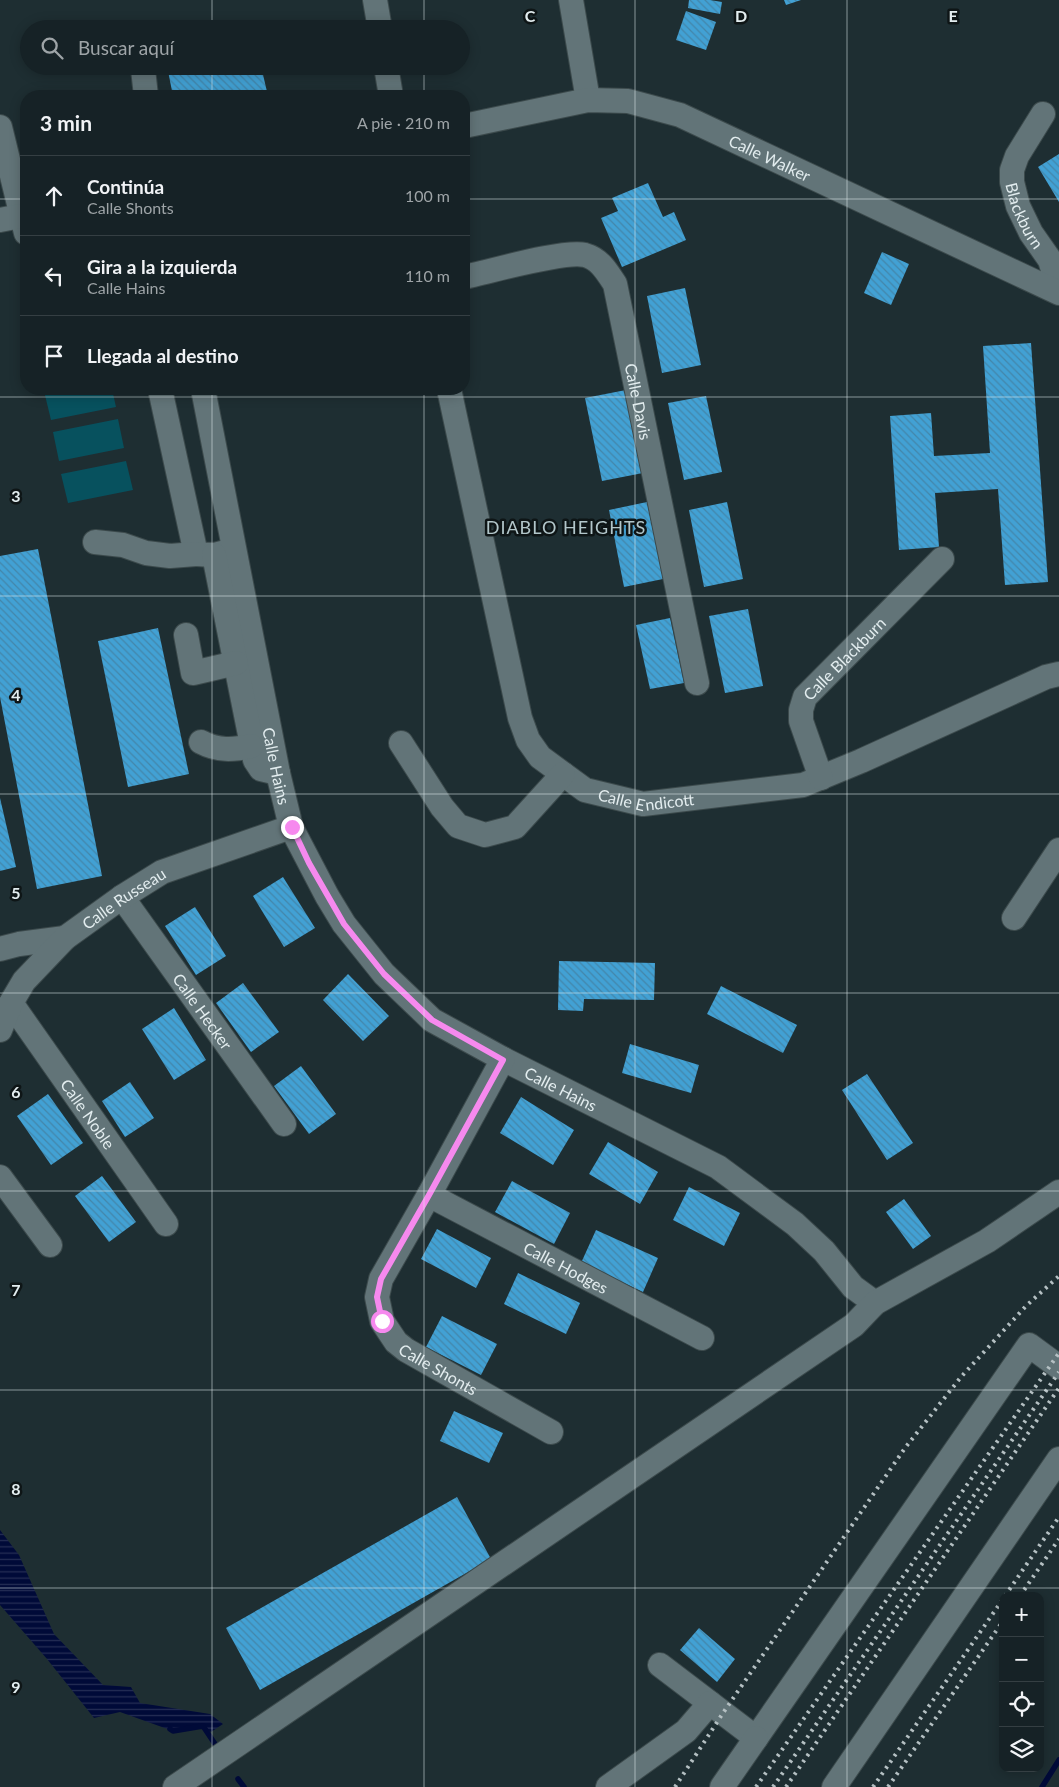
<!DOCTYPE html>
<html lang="es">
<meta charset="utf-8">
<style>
body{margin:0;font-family:Lato,sans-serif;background:#1f2a2e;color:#f1f3f6}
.controls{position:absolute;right:15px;bottom:15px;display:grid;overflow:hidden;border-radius:10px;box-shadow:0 2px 12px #0003}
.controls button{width:45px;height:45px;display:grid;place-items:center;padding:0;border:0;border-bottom:1px solid #353f43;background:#162226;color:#f1f3f6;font:25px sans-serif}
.stop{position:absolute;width:15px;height:15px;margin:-11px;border:4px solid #f689ee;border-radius:50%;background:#fff}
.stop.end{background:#f689ee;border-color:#fff;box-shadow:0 1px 5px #0008}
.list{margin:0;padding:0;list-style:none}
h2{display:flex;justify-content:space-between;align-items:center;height:65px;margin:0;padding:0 20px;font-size:21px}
h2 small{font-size:16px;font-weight:400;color:#9ea4a7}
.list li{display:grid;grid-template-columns:32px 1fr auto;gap:15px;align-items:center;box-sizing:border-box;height:80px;padding:0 20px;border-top:1px solid #353f43}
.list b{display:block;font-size:19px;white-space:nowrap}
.list p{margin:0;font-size:16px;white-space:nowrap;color:#9ea4a7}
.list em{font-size:16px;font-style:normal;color:#9ea4a7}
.icon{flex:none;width:28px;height:28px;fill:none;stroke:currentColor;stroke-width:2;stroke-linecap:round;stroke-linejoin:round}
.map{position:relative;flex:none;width:1059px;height:1787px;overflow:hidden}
.search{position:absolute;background:#162226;box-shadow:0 2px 12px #0003;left:20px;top:20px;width:450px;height:55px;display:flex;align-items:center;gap:12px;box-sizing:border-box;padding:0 18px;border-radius:28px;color:#9ea4a7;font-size:19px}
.panel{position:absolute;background:#162226;box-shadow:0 2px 12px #0003;left:20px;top:90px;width:450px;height:305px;border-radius:20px}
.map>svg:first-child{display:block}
.grass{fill:#07515e}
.water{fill:url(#water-rules)}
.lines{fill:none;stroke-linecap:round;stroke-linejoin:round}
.stream{stroke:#000a38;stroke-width:5.5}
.building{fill:url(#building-back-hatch)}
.minor-casing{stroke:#3c4a4c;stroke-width:26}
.minor{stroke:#627478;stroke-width:24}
.rail{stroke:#b5c0c3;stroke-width:4;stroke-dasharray:2.5 5;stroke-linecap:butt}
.route{stroke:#f689ee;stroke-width:6}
.grid{fill:none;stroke:#e3edef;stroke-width:1;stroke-opacity:0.55}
.labels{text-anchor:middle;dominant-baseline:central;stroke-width:5;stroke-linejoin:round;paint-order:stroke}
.street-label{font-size:16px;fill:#e3edef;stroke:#0e1516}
.neighbourhood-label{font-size:18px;letter-spacing:1px;fill:#b2c6ca;stroke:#0e1516}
.grid-label{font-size:16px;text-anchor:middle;font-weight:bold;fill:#e3edef;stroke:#0e1516;stroke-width:5;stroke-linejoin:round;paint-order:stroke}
</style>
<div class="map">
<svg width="1059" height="1787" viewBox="0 0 1059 1787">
<defs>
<pattern id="water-rules" width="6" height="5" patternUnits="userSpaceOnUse" patternTransform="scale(1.25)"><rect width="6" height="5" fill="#000a38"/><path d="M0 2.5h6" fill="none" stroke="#252e55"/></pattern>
<pattern id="building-back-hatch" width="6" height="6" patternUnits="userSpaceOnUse" patternTransform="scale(1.25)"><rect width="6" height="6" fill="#42a1d4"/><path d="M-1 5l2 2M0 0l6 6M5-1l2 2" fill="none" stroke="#4386aa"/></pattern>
</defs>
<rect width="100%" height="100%" fill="#1e2e32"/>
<g class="grass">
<path d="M 56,389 L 112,389 L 116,407 L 51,420 L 44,391 Z"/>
<path d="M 118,419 L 124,448 L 59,461 L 53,432 Z"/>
<path d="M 126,461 L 133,490 L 68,503 L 61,474 Z"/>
</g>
<path class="water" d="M 0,1530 L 19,1555 L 54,1634 L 103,1685 L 131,1687 L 140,1703 L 210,1714 L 223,1724 L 211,1732 L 203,1726 L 173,1731 L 120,1712 L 94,1718 L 47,1659 L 0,1605 Z"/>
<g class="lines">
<g class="stream">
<path d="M 170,1729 L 173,1731 L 203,1726 L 217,1747"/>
<path d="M 238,1779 L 244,1787"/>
<path d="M 1042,1787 L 1059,1760"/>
</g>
</g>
<g class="building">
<path d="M 689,0 L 710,0 L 722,2 L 720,14 L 688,8 Z"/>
<path d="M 784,0 L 801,0 L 786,5 Z"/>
<path d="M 686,11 L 716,22 L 706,50 L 676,40 Z"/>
<path d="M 167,66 L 261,66 L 268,96 L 173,96 Z"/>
<path d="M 1059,154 L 1059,202 L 1038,167 Z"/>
<path d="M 648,183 L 663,217 L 674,212 L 686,240 L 622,267 L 601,218 L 618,211 L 612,198 Z"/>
<path d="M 882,252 L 909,264 L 891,305 L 864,293 Z"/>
<path d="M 685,288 L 701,365 L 662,373 L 647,296 Z"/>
<path d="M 1031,343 L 1048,582 L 1005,585 L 998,489 L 935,493 L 939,547 L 899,550 L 890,416 L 931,413 L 934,456 L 990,453 L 983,346 Z"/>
<path d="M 626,390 L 643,473 L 602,481 L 585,398 Z"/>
<path d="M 706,396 L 722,472 L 684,480 L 668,403 Z"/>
<path d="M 647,502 L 663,579 L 624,587 L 609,510 Z"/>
<path d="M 727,502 L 743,579 L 704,587 L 689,510 Z"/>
<path d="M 38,549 L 102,876 L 37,889 L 0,697 L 0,556 Z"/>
<path d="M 748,609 L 763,686 L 725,693 L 709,616 Z"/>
<path d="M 670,618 L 684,683 L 650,689 L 636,625 Z"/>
<path d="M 158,628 L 189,774 L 128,787 L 98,641 Z"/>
<path d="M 0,798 L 16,867 L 0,871 Z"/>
<path d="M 283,877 L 315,928 L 284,947 L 253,896 Z"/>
<path d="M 195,907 L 226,956 L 196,975 L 165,926 Z"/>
<path d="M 559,961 L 655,963 L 654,1000 L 584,999 L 583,1011 L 558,1010 Z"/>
<path d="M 348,974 L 389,1016 L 363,1041 L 323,1000 Z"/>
<path d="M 243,983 L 279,1032 L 251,1052 L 216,1003 Z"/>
<path d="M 721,986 L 797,1025 L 783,1053 L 707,1014 Z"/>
<path d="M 174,1008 L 206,1060 L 174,1080 L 142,1029 Z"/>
<path d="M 630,1044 L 699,1065 L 691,1093 L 622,1073 Z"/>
<path d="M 301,1066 L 336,1114 L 309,1134 L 274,1086 Z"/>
<path d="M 867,1074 L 913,1143 L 887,1160 L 842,1090 Z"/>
<path d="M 130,1082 L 154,1118 L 125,1137 L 102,1101 Z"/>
<path d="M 48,1094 L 83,1143 L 51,1165 L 17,1116 Z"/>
<path d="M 521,1097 L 574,1130 L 553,1165 L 500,1133 Z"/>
<path d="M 608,1142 L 658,1172 L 640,1204 L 589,1174 Z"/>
<path d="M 102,1176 L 136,1222 L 109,1242 L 75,1196 Z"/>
<path d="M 512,1181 L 570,1213 L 554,1244 L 495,1212 Z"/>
<path d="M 689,1187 L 740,1213 L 724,1246 L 673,1220 Z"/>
<path d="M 904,1199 L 931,1236 L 913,1249 L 886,1212 Z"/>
<path d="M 437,1229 L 491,1258 L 476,1288 L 421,1259 Z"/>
<path d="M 596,1230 L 658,1258 L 643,1292 L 581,1263 Z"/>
<path d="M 518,1273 L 580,1303 L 566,1334 L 504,1304 Z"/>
<path d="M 442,1316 L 497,1344 L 481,1375 L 426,1347 Z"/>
<path d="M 454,1411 L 503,1433 L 489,1463 L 440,1441 Z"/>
<path d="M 457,1497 L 491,1559 L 260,1690 L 226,1628 Z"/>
<path d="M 699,1628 L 735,1659 L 717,1682 L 680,1650 Z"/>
</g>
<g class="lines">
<g class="minor-casing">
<g id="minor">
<path d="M 375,0 L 380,29"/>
<path d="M 571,0 L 588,100"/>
<path d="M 386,66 L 391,96"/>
<path d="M 146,96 L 143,69 L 147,66"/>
<path id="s1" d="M 1043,114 L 1017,156 L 1012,170 L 1012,182 L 1018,206 L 1031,233 L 1050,260 L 1059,290"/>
<path id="s2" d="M 464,126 L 588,100 L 628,101 L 680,115 L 1059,293"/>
<path d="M 0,127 L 26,233"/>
<path d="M 0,220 L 26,215"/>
<path id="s3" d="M 464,277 C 489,272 563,250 585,255 C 600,259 607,272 615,284 L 697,683"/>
<path d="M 160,389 L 196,554 L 214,555 L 229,551"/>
<path id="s4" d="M 203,389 L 278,773 L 291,827 L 327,896 L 344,924 L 384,974 L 432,1020 L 503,1059 L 718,1167 L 795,1224 L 824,1251 L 853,1287 L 875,1303"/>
<path id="s5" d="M 449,389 L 520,718 L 528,740 L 540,757 L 585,790 L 643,804 L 803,785 L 861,761 L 1046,677 L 1059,674"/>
<path d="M 95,542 L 123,545 L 146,553 L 170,556 L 196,554"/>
<path d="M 214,555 L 255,760 L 261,769 L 278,773"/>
<path d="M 186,635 L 193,673 L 236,663"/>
<path d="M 201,742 C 218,751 233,750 251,746"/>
<path d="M 401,743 L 442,807 L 458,826 L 485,835 L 515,827 L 563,774"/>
<path id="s6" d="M 821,778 L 801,721 L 801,710 L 805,697 L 942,559"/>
<path id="s7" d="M 122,897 L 284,1124"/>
<path d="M 1014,918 L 1059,850"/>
<path d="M 0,949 L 19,944 L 65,938"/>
<path id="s8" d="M 11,1003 L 166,1224"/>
<path id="s9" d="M 0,1030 L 11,1003 L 24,981 L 65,938 L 122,897 L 162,872 L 291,827"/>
<path id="s10" d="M 503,1059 L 429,1195 L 381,1279 L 377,1297 L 382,1321 L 396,1342 L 406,1350 L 551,1432"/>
<path d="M 0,1177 L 50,1245"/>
<path id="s11" d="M 429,1195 L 702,1338"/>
<path d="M 660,1665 L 756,1738 L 1029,1345 L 1059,1367"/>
<path d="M 175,1787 L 854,1325 L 875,1303 L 987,1241 L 1059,1192"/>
<path d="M 608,1787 L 686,1731 L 710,1703"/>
<path d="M 722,1787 L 756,1738"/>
<path d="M 834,1787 L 1059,1459"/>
</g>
</g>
<use href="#minor" class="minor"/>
<g class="rail">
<path d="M 1005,1596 L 1059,1517"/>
<path d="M 1020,1596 L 1059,1539"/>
<path d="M 675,1787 L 723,1713 L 905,1448 L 961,1377 L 1026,1306 L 1059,1276"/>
<path d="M 756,1787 L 1059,1353"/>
<path d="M 773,1787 L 1059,1372"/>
<path d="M 786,1787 L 1059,1388"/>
<path d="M 873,1787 L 1003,1599"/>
<path d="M 888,1787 L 1003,1621"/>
</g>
</g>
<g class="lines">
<path class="route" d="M 292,827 L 309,863 L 344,924 L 384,974 L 432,1020 L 503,1060 L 429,1195 L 381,1279 L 377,1297 L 382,1321"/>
</g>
<path class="grid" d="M 212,0 L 212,29M 424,0 L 424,29M 635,0 L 635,1787M 847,0 L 847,1787M 212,66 L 212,96M 424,66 L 424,96M 0,199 L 26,199M 464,199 L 1059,199M 212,389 L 212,1787M 424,389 L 424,1787M 0,397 L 1059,397M 0,596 L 1059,596M 0,794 L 1059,794M 0,993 L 1059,993M 0,1191 L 1059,1191M 0,1390 L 1059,1390M 0,1588 L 1059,1588"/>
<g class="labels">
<g class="street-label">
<text stroke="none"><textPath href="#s2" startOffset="320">Calle Walker</textPath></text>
<text stroke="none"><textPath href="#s1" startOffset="112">Blackburn</textPath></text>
<text stroke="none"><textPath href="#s3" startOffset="286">Calle Davis</textPath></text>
<text stroke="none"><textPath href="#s6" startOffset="140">Calle Blackburn</textPath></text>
<text stroke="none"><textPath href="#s4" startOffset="384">Calle Hains</textPath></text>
<text stroke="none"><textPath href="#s5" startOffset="499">Calle Endicott</textPath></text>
<text stroke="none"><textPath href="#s9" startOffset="185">Calle Russeau</textPath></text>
<text stroke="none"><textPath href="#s7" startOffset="140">Calle Hecker</textPath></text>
<text stroke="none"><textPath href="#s4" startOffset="834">Calle Hains</textPath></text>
<text stroke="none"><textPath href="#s8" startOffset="135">Calle Noble</textPath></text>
<text stroke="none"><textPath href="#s11" startOffset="155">Calle Hodges</textPath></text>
<text stroke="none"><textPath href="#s10" startOffset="370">Calle Shonts</textPath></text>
</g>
<g class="neighbourhood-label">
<text x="566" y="527">DIABLO HEIGHTS</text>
</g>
</g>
<g class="grid-label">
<text x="530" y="22">C</text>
<text x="741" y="22">D</text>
<text x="953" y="22">E</text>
<text x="16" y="502">3</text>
<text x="16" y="701">4</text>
<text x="16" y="899">5</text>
<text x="16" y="1098">6</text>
<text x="16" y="1296">7</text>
<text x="16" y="1495">8</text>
<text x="16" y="1693">9</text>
</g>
</svg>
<div class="controls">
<button>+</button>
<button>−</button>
<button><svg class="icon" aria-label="locate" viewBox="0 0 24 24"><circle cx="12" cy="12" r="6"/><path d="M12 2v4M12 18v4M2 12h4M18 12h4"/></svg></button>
<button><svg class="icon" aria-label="layers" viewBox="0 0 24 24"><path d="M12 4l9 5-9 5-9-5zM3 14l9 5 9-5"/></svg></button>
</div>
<div class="stop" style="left:382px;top:1321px"></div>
<div class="stop end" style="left:292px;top:827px"></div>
<div class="search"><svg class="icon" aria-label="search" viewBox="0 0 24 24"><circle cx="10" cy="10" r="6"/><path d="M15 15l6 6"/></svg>Buscar aquí</div>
<section class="panel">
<h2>3 min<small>A pie · 210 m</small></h2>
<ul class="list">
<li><svg class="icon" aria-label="ahead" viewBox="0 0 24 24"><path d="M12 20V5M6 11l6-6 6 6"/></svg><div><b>Continúa</b><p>Calle Shonts</p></div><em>100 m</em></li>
<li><svg class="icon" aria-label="left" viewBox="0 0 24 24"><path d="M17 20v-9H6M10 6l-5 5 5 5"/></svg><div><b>Gira a la izquierda</b><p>Calle Hains</p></div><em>110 m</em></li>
<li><svg class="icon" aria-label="arrive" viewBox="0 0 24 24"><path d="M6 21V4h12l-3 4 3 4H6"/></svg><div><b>Llegada al destino</b></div></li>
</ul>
</section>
</div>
